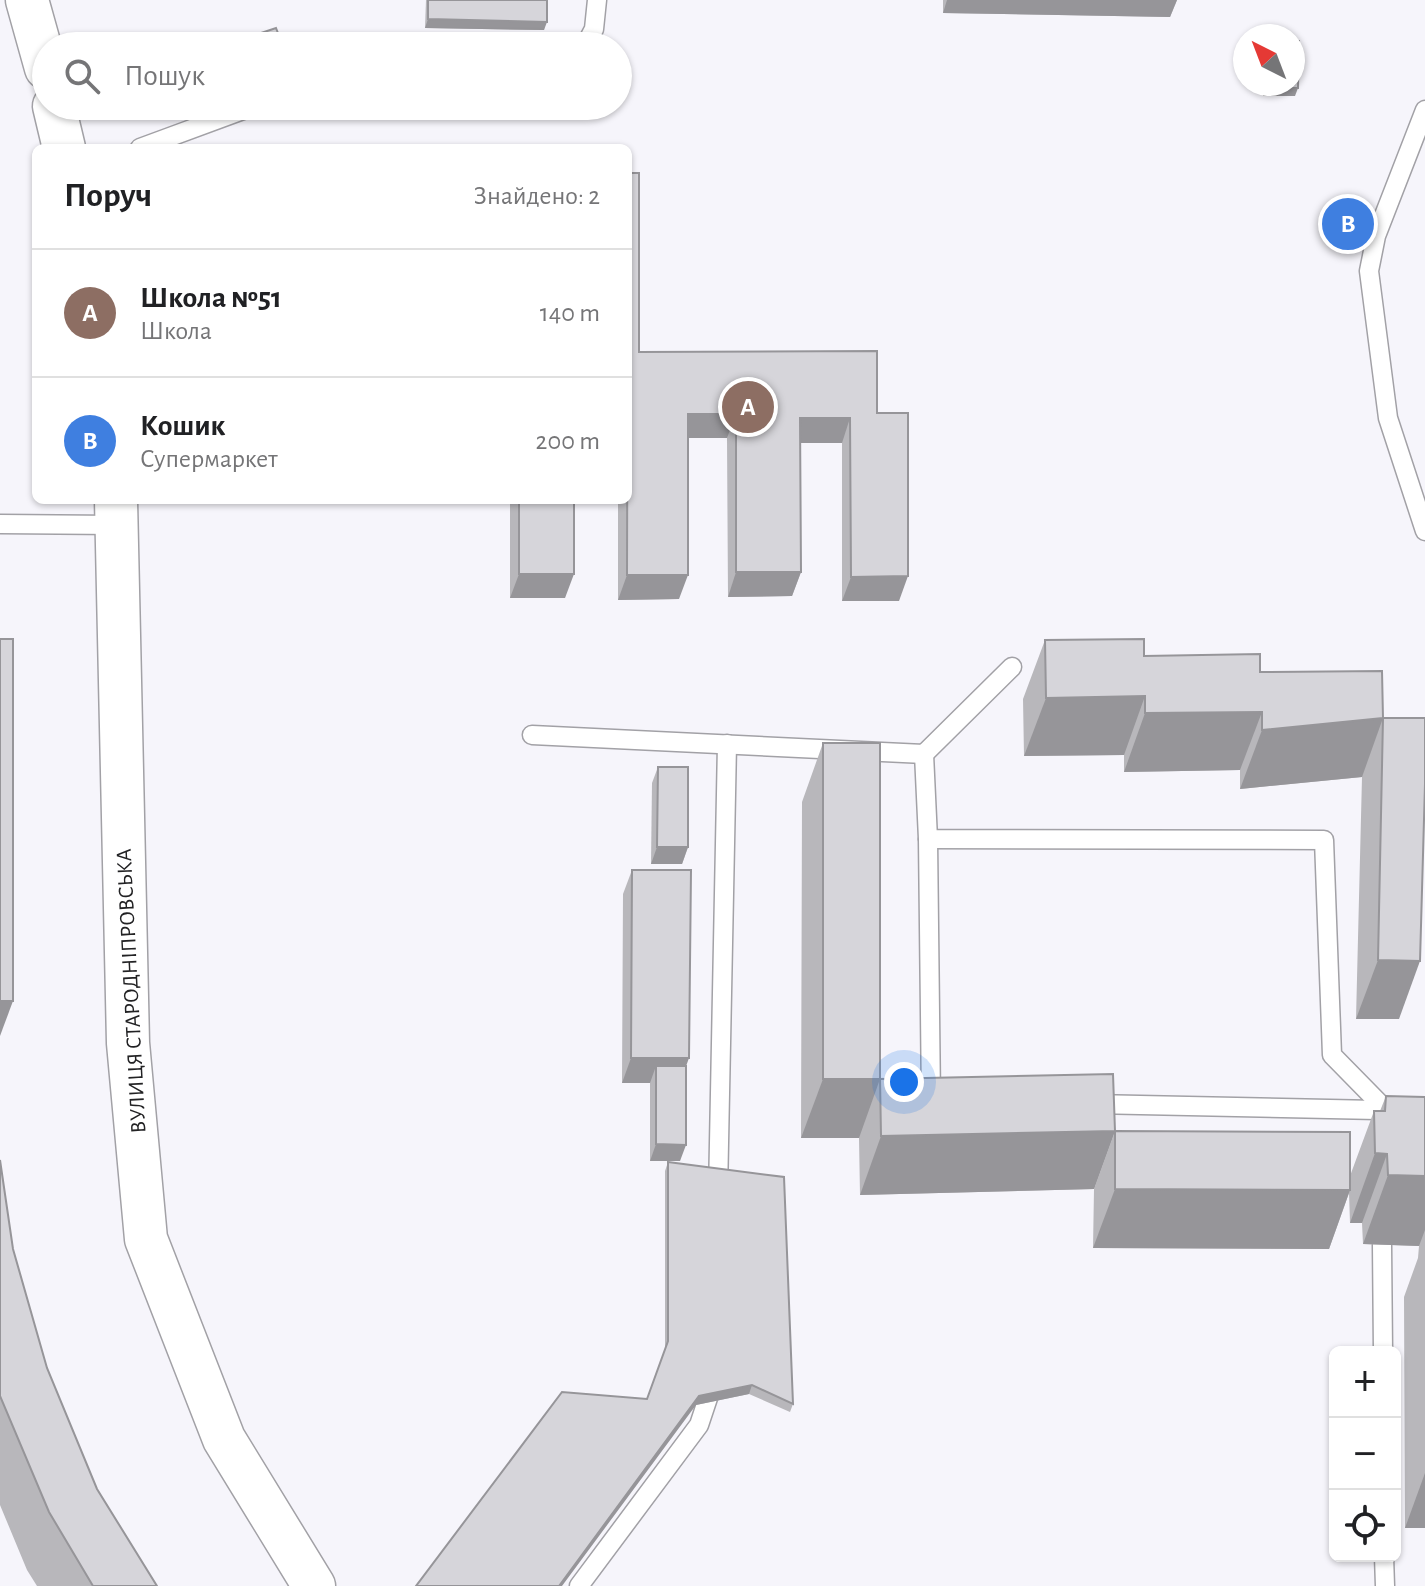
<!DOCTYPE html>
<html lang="uk">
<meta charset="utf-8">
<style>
body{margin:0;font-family:"Alegreya Sans",sans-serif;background:#f2f2f2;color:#202124}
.controls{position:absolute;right:24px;bottom:24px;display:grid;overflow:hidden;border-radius:12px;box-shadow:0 2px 6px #0004}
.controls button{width:72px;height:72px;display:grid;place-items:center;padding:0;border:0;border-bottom:2px solid #e0e0e0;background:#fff;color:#202124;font:40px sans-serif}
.compass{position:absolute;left:1233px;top:24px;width:72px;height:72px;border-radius:50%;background:#fff;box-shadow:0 2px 6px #0004;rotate:318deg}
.you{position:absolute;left:904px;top:1082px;width:28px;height:28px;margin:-20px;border:6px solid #fff;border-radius:50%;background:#1a73e8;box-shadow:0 0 0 12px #1a73e833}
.badge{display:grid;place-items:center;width:52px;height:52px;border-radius:50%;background:#1e5e74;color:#fff;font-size:26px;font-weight:700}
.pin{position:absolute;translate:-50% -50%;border:4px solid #fff;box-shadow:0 2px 8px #0006}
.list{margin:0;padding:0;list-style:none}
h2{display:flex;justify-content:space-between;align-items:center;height:104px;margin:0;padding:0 32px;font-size:34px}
h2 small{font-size:26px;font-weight:400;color:#757577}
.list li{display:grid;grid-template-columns:52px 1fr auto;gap:24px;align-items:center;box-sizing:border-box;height:128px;padding:0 32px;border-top:2px solid #e0e0e0}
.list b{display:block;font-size:30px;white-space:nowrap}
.list p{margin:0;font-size:26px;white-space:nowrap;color:#757577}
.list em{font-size:26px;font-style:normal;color:#757577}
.icon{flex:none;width:44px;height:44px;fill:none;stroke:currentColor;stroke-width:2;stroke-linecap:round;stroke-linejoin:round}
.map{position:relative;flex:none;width:1425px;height:1586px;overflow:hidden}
.search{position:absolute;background:#fff;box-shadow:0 2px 6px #0004;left:32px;top:32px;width:600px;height:88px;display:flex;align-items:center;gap:20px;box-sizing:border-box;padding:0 28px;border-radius:44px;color:#757577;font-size:30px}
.panel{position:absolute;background:#fff;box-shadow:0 2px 6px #0004;left:32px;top:144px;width:600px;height:360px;border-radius:12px}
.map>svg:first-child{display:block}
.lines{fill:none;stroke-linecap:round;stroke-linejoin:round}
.service-casing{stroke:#a2a1a6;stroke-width:21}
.tertiary-casing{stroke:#a2a1a6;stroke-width:45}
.service{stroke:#fff;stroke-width:18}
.tertiary{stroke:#fff;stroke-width:42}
.wall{fill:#b8b7bb}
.shaded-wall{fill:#969599}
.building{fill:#d6d5da;stroke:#969599;stroke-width:2}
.labels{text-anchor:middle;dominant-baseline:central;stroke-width:8;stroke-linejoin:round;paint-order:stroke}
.street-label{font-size:22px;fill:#222224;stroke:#fff}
</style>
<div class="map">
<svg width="1425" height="1586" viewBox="0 0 1425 1586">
<rect width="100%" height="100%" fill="#f6f5fb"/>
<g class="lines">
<g class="service-casing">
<g id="service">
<path d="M 585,46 L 594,29 L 597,0"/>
<path d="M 1425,110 L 1376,236 L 1369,271 L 1388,418 L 1425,531"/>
<path d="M 140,148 L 254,106"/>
<path d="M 0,524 L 116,525"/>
<path d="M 532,735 L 924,754 L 1012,667"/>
<path d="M 924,754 L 928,839 L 1324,840 L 1332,1055 L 1386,1110 L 1385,1127"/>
<path d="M 928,839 L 931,1101"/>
<path d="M 1092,1104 L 1425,1111"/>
<path d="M 718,1193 L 727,744"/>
<path d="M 1382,1245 L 1383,1352"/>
<path d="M 1384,1556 L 1385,1586"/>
<path d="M 579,1586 L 699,1425 L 709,1395 L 711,1378"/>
</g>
</g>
<g class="tertiary-casing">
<g id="tertiary">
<path d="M 27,0 L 46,68"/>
<path d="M 54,106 L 64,148"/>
<path d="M 116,500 L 128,1043 L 146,1239 L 224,1439 L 314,1586"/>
</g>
</g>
<use href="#service" class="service"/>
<use href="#tertiary" class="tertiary"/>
</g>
<g class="wall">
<path d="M 426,0 L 547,0 L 544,30 L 425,28 Z"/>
<path d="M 943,0 L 1177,0 L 1170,17 L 943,13 Z"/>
<path d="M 1263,84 L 1293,84 L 1295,96 L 1263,96 Z"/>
<path d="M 639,352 L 877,413 L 899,601 L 842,601 L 842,443 L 800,443 L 801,572 L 792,596 L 728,597 L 727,438 L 688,438 L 679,599 L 618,600 L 618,500 L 628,500 Z"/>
<path d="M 510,500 L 574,500 L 565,598 L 510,598 Z"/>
<path d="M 1045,640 L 1144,656 L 1260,672 L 1383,718 L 1399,1019 L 1356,1019 L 1362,777 L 1240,789 L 1240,770 L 1124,772 L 1124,755 L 1024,756 L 1023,699 Z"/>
<path d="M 823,743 L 880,1079 L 1115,1131 L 1094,1189 L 860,1195 L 859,1138 L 801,1138 L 802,802 Z"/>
<path d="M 658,767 L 688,847 L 682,864 L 651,864 L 652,783 Z"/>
<path d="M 632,870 L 686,1066 L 680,1161 L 650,1161 L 650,1083 L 622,1083 L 623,894 Z"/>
<path d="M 1386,1096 L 1425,1097 L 1425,1528 L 1405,1528 L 1404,1297 L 1418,1258 L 1419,1246 L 1363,1244 L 1362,1223 L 1350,1223 L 1349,1193 L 1329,1249 L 1093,1248 L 1094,1189 L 1115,1131 L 1350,1176 L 1374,1111 L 1380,1111 Z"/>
<path d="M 0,1160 L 13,1249 L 47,1368 L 97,1489 L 157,1586 L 37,1586 L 27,1570 L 0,1505 Z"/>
<path d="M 668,1162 L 793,1404 L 790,1412 L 749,1394 L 696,1405 L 647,1399 L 665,1350 L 665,1171 Z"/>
</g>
<g class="shaded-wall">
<path d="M 947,0 L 1177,0 L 1170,17 L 943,13 Z"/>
<path d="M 428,19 L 547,22 L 544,30 L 425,28 Z"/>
<path d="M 1266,88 L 1298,88 L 1295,96 L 1263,96 Z"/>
<path d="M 688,414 L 736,414 L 727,438 L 679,438 Z"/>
<path d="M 800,418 L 850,418 L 842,443 L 791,443 Z"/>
<path d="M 736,572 L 801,572 L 792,596 L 728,597 Z"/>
<path d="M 519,574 L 574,574 L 565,598 L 510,598 Z"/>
<path d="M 627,575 L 688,575 L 679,599 L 618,600 Z"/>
<path d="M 908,576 L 899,601 L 842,601 L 851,577 Z"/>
<path d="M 1145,696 L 1124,755 L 1024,756 L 1046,698 Z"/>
<path d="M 1262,712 L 1240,770 L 1124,772 L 1145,713 Z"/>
<path d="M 1383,718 L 1362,777 L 1240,789 L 1262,730 Z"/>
<path d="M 657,847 L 688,847 L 682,864 L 651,864 Z"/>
<path d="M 1378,960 L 1420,961 L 1399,1019 L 1356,1019 Z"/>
<path d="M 0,1001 L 13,1001 L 0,1036 Z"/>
<path d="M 631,1058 L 689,1058 L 680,1083 L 656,1066 L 650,1083 L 622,1083 Z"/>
<path d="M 823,1079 L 880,1079 L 859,1138 L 801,1138 Z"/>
<path d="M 1115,1131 L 1094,1189 L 860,1195 L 881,1136 Z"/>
<path d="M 656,1144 L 686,1145 L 680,1161 L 650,1161 Z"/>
<path d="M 1375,1153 L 1387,1154 L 1362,1223 L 1350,1223 Z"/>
<path d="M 1388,1175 L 1425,1176 L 1425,1230 L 1419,1246 L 1363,1244 Z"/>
<path d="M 1115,1189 L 1350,1190 L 1329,1249 L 1093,1248 Z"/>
<path d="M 752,1385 L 749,1394 L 696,1405 L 562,1586 L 559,1586 L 699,1396 Z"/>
<path d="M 1425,1473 L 1425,1528 L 1405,1528 Z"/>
</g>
<g class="building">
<path d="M 428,0 L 547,0 L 547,22 L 428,19 Z"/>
<path d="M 276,28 L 283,46 L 222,46 Z"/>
<path d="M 1293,41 L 1299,41 L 1298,88 L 1266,88 L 1266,84 L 1293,84 Z"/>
<path d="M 628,173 L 639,173 L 639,352 L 877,351 L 877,413 L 908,413 L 908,576 L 851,577 L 850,418 L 800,418 L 801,572 L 736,572 L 736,414 L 688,414 L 688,575 L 627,575 Z"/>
<rect x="519" y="500" width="55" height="74"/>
<rect x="0" y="639" width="13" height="362"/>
<path d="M 1144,639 L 1144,656 L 1260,654 L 1260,672 L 1382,671 L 1383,718 L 1262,730 L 1262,712 L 1145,713 L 1145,696 L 1046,698 L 1045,640 Z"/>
<path d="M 1383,718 L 1425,718 L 1425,784 L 1420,961 L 1378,960 Z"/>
<rect x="823" y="743" width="57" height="336"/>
<path d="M 658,767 L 688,767 L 688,847 L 657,847 Z"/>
<path d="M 632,870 L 691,870 L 689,1058 L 631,1058 Z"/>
<path d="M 656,1066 L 686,1066 L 686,1145 L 656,1144 Z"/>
<path d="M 1113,1074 L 1115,1131 L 881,1136 L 880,1079 Z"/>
<path d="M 1386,1096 L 1425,1097 L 1425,1176 L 1388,1175 L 1387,1154 L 1375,1153 L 1374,1111 L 1385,1111 Z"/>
<path d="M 1115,1131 L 1350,1132 L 1350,1190 L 1115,1189 Z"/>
<path d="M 0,1160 L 13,1249 L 47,1368 L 97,1489 L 157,1586 L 93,1586 L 49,1512 L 0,1396 Z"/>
<path d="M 668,1162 L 784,1177 L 793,1404 L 752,1385 L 699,1396 L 559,1586 L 416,1586 L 562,1392 L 647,1399 L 668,1341 Z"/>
</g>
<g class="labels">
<g class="street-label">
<text transform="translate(131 991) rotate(-93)">ВУЛИЦЯ СТАРОДНІПРОВСЬКА</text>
</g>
</g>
</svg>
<div class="controls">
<button>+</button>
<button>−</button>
<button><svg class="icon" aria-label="locate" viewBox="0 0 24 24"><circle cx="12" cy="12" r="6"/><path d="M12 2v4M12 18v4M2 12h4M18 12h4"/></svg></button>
</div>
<svg class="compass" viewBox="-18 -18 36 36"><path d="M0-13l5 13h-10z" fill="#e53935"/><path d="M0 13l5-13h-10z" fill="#757577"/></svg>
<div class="you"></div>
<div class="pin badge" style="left:748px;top:407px;background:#8d6e63">A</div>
<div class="pin badge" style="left:1348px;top:224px;background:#3f7fe0">B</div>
<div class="search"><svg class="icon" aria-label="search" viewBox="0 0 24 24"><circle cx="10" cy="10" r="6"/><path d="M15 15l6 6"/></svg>Пошук</div>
<section class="panel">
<h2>Поруч<small>Знайдено: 2</small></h2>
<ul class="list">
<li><span class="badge" style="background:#8d6e63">A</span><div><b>Школа №51</b><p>Школа</p></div><em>140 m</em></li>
<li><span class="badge" style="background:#3f7fe0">B</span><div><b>Кошик</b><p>Супермаркет</p></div><em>200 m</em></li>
</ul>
</section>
</div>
